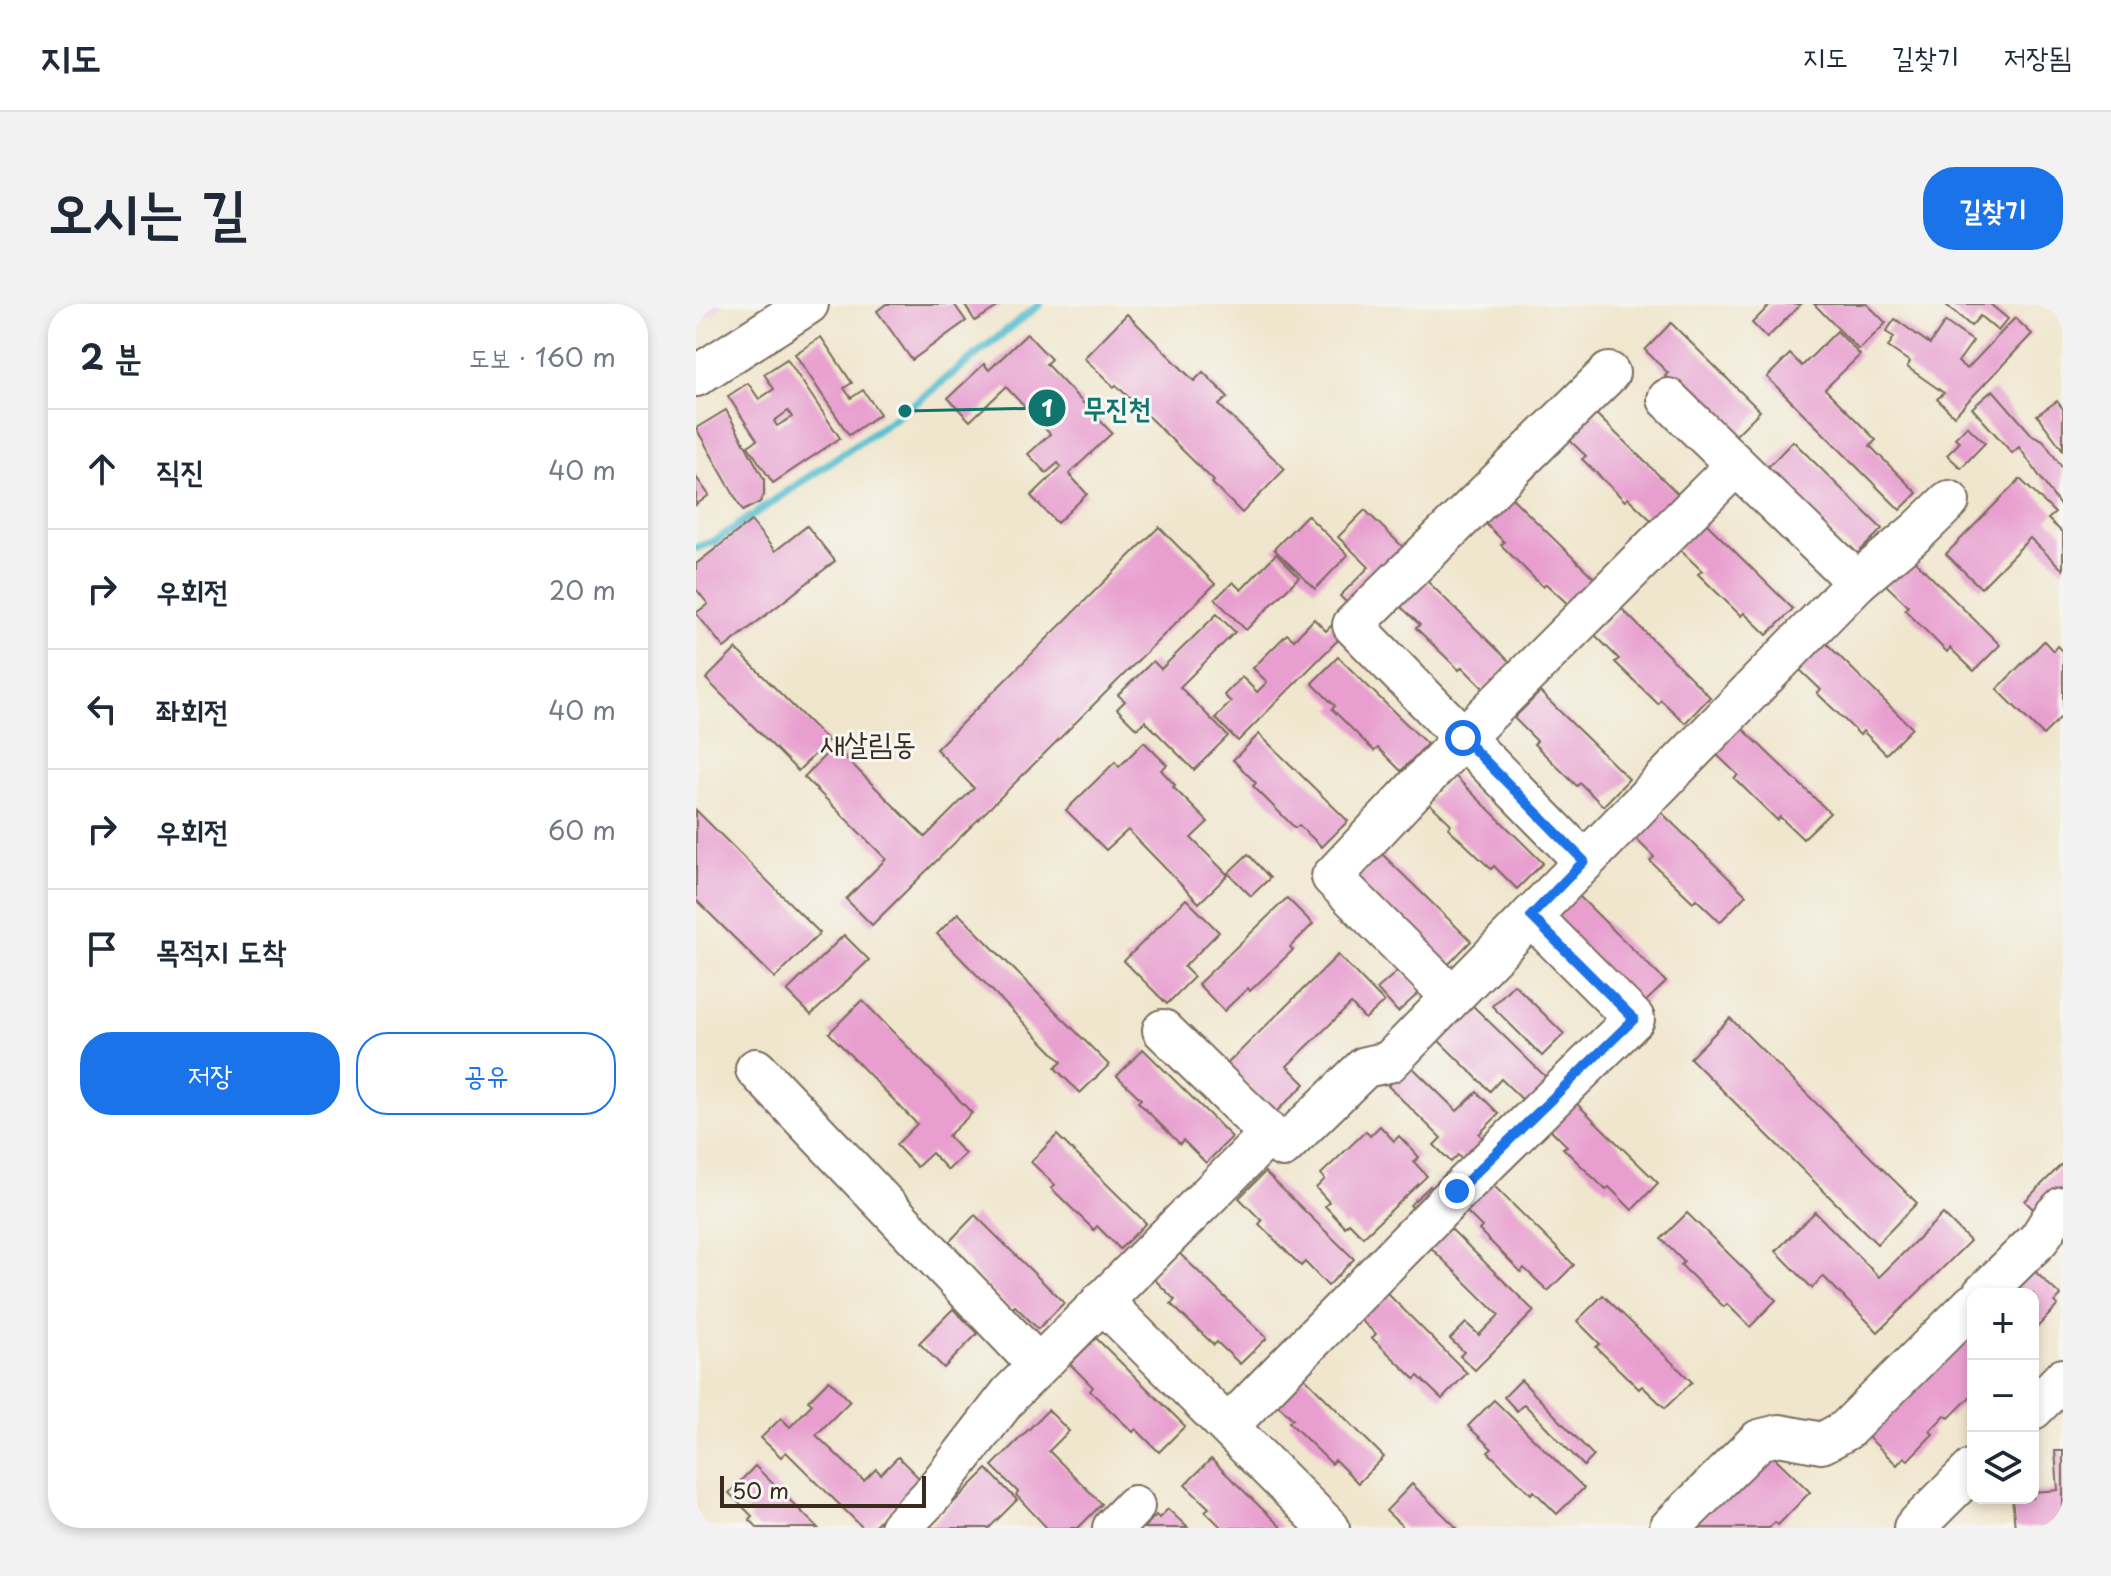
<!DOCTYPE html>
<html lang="ko">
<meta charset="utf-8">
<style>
body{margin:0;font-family:"Playpen Sans","Poor Story",sans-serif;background:#f2f2f3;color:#1f2937}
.controls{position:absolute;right:24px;bottom:24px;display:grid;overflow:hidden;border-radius:16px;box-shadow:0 4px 12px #0003}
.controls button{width:72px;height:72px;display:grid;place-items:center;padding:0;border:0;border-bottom:2px solid #e0e1e3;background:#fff;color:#1f2937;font:40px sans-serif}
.scale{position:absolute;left:24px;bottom:20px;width:206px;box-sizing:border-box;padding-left:8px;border:4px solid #3b2a1e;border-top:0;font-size:22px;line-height:28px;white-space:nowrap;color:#3b2a1e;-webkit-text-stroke:6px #f6f6f2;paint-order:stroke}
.stop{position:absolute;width:24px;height:24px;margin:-18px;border:6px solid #1a73e8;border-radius:50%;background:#fff}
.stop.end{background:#1a73e8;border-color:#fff;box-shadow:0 2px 8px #0008}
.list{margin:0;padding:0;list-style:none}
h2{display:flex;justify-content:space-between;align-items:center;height:104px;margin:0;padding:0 32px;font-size:34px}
h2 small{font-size:26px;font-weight:400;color:#747a83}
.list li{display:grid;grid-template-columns:52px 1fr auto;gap:24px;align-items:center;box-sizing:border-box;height:120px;padding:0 32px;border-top:2px solid #e0e1e3}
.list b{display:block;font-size:30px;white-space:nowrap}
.list em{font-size:26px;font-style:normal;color:#747a83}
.actions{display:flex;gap:16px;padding:24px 32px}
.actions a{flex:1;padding:18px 0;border:2px solid #1a73e8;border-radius:32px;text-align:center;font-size:28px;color:#1a73e8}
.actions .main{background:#1a73e8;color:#fff}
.icon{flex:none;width:44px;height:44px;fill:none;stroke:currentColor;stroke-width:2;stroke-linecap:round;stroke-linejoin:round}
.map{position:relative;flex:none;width:1367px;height:1224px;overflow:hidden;border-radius:32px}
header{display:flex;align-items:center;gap:48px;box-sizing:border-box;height:112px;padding:0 40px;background:#fff;border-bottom:2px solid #e0e1e3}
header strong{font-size:38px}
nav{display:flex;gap:44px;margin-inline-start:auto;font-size:28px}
.intro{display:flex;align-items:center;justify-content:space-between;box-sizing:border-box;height:192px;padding:0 48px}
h1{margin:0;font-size:56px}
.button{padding:20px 36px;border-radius:32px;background:#1a73e8;color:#fff;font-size:28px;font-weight:700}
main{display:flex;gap:48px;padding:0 48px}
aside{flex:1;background:#fff;border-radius:32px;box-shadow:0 4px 12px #0003}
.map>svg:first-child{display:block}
.built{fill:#eed0e8}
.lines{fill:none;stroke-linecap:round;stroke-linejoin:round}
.stream{stroke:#52bdce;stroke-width:8}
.building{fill:#e89fcf;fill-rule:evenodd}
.minor-casing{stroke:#7a6c5b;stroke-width:44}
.minor{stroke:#fff;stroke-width:40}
.route{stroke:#1a73e8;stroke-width:10}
.labels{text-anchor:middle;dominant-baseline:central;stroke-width:6;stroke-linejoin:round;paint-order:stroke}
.quarter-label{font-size:30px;fill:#3b2a1e;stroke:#f6f6f2}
.leader{fill:none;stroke:#0f766e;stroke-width:3}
.callout-dot{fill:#0f766e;stroke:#f6f6f2;stroke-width:3}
.mark-label{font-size:24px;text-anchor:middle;font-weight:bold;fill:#fff}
.callout-label{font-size:28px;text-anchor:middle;font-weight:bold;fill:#0f766e;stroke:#f6f6f2;stroke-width:6;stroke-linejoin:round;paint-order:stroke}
</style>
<header>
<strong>지도</strong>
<nav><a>지도</a><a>길찾기</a><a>저장됨</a></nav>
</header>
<div class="intro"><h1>오시는 길</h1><a class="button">길찾기</a></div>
<main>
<aside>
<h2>2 분<small>도보 · 160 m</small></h2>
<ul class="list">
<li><svg class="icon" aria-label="ahead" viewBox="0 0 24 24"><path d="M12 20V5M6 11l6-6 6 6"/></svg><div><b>직진</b></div><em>40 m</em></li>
<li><svg class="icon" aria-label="right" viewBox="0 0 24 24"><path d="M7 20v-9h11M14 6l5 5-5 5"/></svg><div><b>우회전</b></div><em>20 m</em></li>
<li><svg class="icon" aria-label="left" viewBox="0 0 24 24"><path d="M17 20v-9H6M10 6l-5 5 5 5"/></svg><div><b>좌회전</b></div><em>40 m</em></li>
<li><svg class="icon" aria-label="right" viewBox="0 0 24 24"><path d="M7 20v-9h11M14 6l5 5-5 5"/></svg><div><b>우회전</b></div><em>60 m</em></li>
<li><svg class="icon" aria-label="arrive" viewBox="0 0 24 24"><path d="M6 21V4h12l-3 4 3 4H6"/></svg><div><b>목적지 도착</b></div></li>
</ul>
<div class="actions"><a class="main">저장</a><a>공유</a></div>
</aside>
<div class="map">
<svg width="1367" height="1224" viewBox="0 0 1367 1224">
<rect width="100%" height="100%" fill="#f6f6f2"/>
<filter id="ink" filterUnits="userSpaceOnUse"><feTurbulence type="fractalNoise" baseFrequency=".0125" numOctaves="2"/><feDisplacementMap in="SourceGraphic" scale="16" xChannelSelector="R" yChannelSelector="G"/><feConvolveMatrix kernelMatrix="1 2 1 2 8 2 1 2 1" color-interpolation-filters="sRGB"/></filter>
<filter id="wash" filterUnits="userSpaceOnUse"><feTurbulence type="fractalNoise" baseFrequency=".006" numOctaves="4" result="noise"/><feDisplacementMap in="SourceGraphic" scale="32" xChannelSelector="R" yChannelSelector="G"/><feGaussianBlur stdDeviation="1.8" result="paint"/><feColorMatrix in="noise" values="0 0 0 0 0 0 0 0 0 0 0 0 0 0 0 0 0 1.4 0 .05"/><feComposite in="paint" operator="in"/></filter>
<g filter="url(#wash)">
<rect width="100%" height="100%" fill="#f0e6cd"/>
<path class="built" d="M 0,0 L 30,0 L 0,21 Z"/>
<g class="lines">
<path class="stream" d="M 0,244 L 21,236 L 209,107 L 344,0"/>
</g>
<g id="blocks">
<g class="building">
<path d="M 190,0 L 258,0 L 270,17 L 216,56 L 181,7 Z"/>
<path d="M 268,0 L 306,0 L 279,17 Z"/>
<path d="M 1075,0 L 1105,0 L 1071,34 L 1056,19 Z"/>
<path d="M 1118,0 L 1171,0 L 1190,19 L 1163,46 Z"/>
<path d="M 1249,0 L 1294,0 L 1312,15 L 1302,27 L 1284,12 L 1275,22 Z"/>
<path d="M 431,10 L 498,77 L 507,68 L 532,93 L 523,101 L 589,165 L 546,209 L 516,179 L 518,177 L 420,81 L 418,83 L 388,54 Z"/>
<path d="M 1319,14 L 1336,30 L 1258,112 L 1241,95 L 1248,89 L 1211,63 L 1214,58 L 1192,43 L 1198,33 L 1190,28 L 1199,15 L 1234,40 L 1249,18 L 1277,37 L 1262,58 L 1271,65 Z"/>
<path d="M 975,19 L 1064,107 L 1038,133 L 1011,114 L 969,72 L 972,69 L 949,46 Z"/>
<path d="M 1141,27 L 1164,51 L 1129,85 L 1180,136 L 1174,142 L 1221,189 L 1204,206 L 1071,73 L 1094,50 L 1106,62 Z"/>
<path d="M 331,30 L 355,55 L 350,60 L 416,129 L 373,170 L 391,190 L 361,219 L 335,192 L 365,163 L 362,159 L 350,169 L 332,150 L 354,130 L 310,83 L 274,117 L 252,94 L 288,60 L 293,66 Z"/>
<path d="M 125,33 L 156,79 L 148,84 L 155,94 L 167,86 L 184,110 L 153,131 L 99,50 Z"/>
<path d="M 91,55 L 144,134 L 77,179 L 52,142 L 61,136 L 32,92 L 52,79 L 63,95 L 78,85 L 68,70 ZM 92,107 L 96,113 L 81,122 L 78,117 Z"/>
<path d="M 1297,86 L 1336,131 L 1347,136 L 1367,165 L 1367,206 L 1323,143 L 1316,149 L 1276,104 Z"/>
<path d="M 1361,97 L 1367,105 L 1367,146 L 1341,111 Z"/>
<path d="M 893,103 L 982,190 L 956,217 L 932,194 L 929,197 L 886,155 L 890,152 L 866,129 Z"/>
<path d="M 30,106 L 68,175 L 68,191 L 64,198 L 47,207 L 0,124 Z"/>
<path d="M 1271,122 L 1289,139 L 1265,164 L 1251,151 L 1264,138 L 1259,134 Z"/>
<path d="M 1097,137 L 1186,225 L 1160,251 L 1071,164 Z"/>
<path d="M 0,173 L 13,191 L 0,201 Z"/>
<path d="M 1324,175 L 1359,209 L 1352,215 L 1367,229 L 1367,266 L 1334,234 L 1285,284 L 1250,250 Z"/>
<path d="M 811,189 L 900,276 L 874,302 L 850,280 L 847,283 L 805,241 L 808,238 L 785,215 Z"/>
<path d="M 669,206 L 710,246 L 658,306 L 644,292 L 673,263 L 642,233 Z"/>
<path d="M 611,211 L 652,251 L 619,285 L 578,245 Z"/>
<path d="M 55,217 L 79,247 L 111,222 L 139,257 L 28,344 L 0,309 L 12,300 L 0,285 L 0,260 Z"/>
<path d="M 1008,217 L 1097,305 L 1071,331 L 1048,309 L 1045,312 L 1002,270 L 1006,267 L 982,244 Z"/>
<path d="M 463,223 L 519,280 L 176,621 L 150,595 L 190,555 L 108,473 L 138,442 L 229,533 L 278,484 L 240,445 Z"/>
<path d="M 580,250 L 603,273 L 550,326 L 519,295 L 537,278 L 545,286 Z"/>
<path d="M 1215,253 L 1304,341 L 1278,367 L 1254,344 L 1251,348 L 1209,306 L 1212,302 L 1189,280 Z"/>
<path d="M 726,272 L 815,359 L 789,386 L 766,363 L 763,366 L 720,324 L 724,321 L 700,298 Z"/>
<path d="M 926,305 L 1014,393 L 989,419 L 965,396 L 962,400 L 919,358 L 923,355 L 899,331 Z"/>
<path d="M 521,310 L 539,328 L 484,383 L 532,432 L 498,466 L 449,417 L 441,425 L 421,405 L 429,397 L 422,391 L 457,357 L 465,365 Z"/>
<path d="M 618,315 L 630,327 L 637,320 L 647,331 L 542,437 L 519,414 L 535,398 L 528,391 L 546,373 L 561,388 L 571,378 L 557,364 L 591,330 L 598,336 Z"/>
<path d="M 1127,336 L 1216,424 L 1190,450 L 1167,427 L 1164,431 L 1121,389 L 1125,386 L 1101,363 Z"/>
<path d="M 1348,337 L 1357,347 L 1361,342 L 1367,348 L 1367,411 L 1347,431 L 1301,385 Z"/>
<path d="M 40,345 L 132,437 L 102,467 L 10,375 Z"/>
<path d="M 642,353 L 731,440 L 705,467 L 682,444 L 678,447 L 636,405 L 639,402 L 616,379 Z"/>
<path d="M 844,388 L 933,475 L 907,502 L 884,479 L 881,482 L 838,440 L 841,437 L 818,414 Z"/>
<path d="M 1044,422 L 1134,509 L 1107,535 L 1084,513 L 1081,516 L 1038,474 L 1042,471 L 1018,448 Z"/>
<path d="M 563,430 L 652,517 L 626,543 L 603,521 L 599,524 L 557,482 L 560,479 L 537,456 Z"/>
<path d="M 448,438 L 471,461 L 465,466 L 479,481 L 477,483 L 512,518 L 495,534 L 532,571 L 503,599 L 432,526 L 410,546 L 370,506 L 419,458 L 423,463 Z"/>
<path d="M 758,471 L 847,559 L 821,585 L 798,562 L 795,565 L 752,524 L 755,520 L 732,498 Z"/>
<path d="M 961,504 L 1050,591 L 1024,618 L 1000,595 L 997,598 L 954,557 L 958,553 L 935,530 Z"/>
<path d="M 0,506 L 124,629 L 79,674 L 0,596 Z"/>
<path d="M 552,550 L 574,574 L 555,592 L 532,569 Z"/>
<path d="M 686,550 L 775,637 L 749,664 L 660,576 Z"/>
<path d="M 881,590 L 970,678 L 943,704 L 855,616 Z"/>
<path d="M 591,594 L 617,620 L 594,643 L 597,646 L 554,687 L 552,684 L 528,707 L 502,680 Z"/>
<path d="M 490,595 L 523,628 L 488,663 L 498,673 L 471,700 L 428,657 Z"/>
<path d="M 262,609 L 413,761 L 384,789 L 359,764 L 366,758 L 241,630 Z"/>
<path d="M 148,631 L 173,656 L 115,711 L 91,687 Z"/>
<path d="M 642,651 L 688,698 L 669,715 L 655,700 L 591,762 L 609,780 L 579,809 L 531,760 Z"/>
<path d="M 704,665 L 725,687 L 702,708 L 681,685 Z"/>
<path d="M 818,680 L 868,730 L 846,752 L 796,702 Z"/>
<path d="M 166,696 L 276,809 L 252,832 L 269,850 L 252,866 L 236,849 L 221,863 L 200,841 L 221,820 L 133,729 Z"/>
<path d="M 776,701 L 855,778 L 832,801 L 805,775 L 794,787 L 742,736 Z"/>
<path d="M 1034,714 L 1221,899 L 1181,940 L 994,754 Z"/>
<path d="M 447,745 L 536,833 L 510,859 L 487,836 L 484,840 L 442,798 L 445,795 L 421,772 Z"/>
<path d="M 713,760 L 761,807 L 781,788 L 803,810 L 783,830 L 791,838 L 771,859 L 762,851 L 755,858 L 738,841 L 745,834 L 692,782 Z"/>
<path d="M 873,792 L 962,879 L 936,906 L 913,883 L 910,886 L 867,844 L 871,842 L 847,818 Z"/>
<path d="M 684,822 L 698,837 L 703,832 L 723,853 L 718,858 L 731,872 L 667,933 L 653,919 L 649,923 L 629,902 L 633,898 L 620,884 L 629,875 L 625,870 L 670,827 L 674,832 Z"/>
<path d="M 361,831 L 450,919 L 424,945 L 401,922 L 398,926 L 355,884 L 359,881 L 335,858 Z"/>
<path d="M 1367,859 L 1367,886 L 1342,910 L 1329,897 Z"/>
<path d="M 569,868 L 658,955 L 632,982 L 609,958 L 605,962 L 563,920 L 566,917 L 543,894 Z"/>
<path d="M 789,873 L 878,961 L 852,987 L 828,964 L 825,968 L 783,926 L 786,923 L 763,900 Z"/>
<path d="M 734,882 L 747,896 L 727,915 L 714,901 Z"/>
<path d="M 1119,908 L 1183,973 L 1247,910 L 1274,937 L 1182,1028 L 1127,972 L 1116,984 L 1080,947 Z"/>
<path d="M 991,909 L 1080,996 L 1054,1023 L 1031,1000 L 1028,1003 L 985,961 L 988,958 L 965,935 Z"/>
<path d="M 279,911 L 368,999 L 342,1025 L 319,1002 L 315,1006 L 273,964 L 276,961 L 253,938 Z"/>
<path d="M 745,915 L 838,1007 L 779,1066 L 764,1052 L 768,1048 L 754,1035 L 770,1019 L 783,1031 L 803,1011 L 726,935 Z"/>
<path d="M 481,947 L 571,1034 L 544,1060 L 521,1038 L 518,1041 L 475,1000 L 479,996 L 456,973 Z"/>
<path d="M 1330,959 L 1365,992 L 1359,998 L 1362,1001 L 1337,1028 L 1337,990 L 1300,990 Z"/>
<path d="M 683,981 L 771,1069 L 746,1095 L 722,1072 L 719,1075 L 676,1034 L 680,1030 L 656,1008 Z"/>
<path d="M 907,991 L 996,1078 L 969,1104 L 946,1082 L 943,1085 L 900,1043 L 904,1040 L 881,1017 Z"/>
<path d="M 257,1005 L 282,1029 L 248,1064 L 223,1039 Z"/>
<path d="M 1277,1013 L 1277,1090 L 1253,1114 L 1249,1111 L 1234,1127 L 1237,1130 L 1212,1156 L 1208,1153 L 1201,1161 L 1166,1127 Z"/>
<path d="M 400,1034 L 489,1122 L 463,1148 L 440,1125 L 437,1128 L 394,1087 L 397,1083 L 374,1060 Z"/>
<path d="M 600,1065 L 688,1153 L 662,1179 L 639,1156 L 636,1160 L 593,1118 L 597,1115 L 573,1092 Z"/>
<path d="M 133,1076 L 154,1097 L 120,1131 L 168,1177 L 180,1165 L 185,1170 L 202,1153 L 224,1175 L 176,1224 L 167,1224 L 90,1148 L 85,1153 L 65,1134 L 85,1114 L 94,1123 L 116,1100 L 112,1097 Z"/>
<path d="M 825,1076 L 898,1152 L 888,1162 L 828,1100 L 821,1107 L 808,1093 Z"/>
<path d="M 798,1096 L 888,1184 L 861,1210 L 838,1187 L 835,1190 L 792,1148 L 796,1145 L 772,1122 Z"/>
<path d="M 352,1106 L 373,1127 L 353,1147 L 406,1200 L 382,1224 L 351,1224 L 320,1191 L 322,1188 L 296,1162 Z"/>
<path d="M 1072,1147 L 1114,1188 L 1082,1221 L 1079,1218 L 1073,1224 L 995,1224 Z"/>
<path d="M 1359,1147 L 1367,1147 L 1367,1224 L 1319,1224 L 1316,1194 L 1337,1194 L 1337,1188 L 1362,1186 Z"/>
<path d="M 515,1155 L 586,1224 L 526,1224 L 509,1207 L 513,1204 L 489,1181 Z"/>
<path d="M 59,1162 L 122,1224 L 62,1224 L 53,1215 L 56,1212 L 33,1189 Z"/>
<path d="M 291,1165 L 321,1196 L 293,1224 L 232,1224 Z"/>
<path d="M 716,1180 L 761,1224 L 708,1224 L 690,1207 Z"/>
<path d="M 472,1205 L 492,1224 L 448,1224 L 460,1211 L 463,1214 Z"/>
</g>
</g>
</g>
<g filter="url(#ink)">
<use href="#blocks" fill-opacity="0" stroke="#7a6c5b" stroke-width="2"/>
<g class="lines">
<g class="minor-casing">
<g id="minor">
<path d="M 0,72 L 112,0"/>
<path d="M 972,95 L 1161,278"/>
<path d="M 888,557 L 657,321 L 913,69"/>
<path d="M 756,693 L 636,573 L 767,434 L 1040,161"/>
<path d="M 467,726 L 587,843 L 669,763 L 693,758 L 1161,278 L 1223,226 L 1253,197"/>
<path d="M 60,765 L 342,1061"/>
<path d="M 1287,990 L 1343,935 L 1357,913 L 1367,903"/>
<path d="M 406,997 L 633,1224"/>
<path d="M 1337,1105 L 1367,1075"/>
<path d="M 532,1122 L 752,897 L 938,715 L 835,612"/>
<path d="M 204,1224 L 235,1192 L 314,1090 L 573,831"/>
<path d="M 417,1224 L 438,1202"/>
<path d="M 974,1224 L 1063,1136 L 1083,1131 L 1126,1139 L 1150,1126 L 1277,1000"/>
<path d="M 1218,1224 L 1277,1165"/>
</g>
</g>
<use href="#minor" class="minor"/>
</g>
</g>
<g class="lines" filter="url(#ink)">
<path class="route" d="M 761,887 L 938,715 L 835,612 L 888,557 L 767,434"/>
</g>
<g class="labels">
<g class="quarter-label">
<text x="172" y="437">새살림동</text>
</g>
</g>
<path class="leader" d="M209 107L351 104"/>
<g class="callout-dot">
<circle cx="209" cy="107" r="8"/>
<circle cx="351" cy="104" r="20"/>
</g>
<g class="mark-label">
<text x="351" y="113">1</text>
</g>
<g class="callout-label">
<text x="421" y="114">무진천</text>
</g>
</svg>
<div class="controls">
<button>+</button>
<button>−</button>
<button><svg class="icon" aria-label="layers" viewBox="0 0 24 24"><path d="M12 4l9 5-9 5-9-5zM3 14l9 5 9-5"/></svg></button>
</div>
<div class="scale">50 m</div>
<div class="stop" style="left:767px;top:434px"></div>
<div class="stop end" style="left:761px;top:887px"></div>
</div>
</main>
